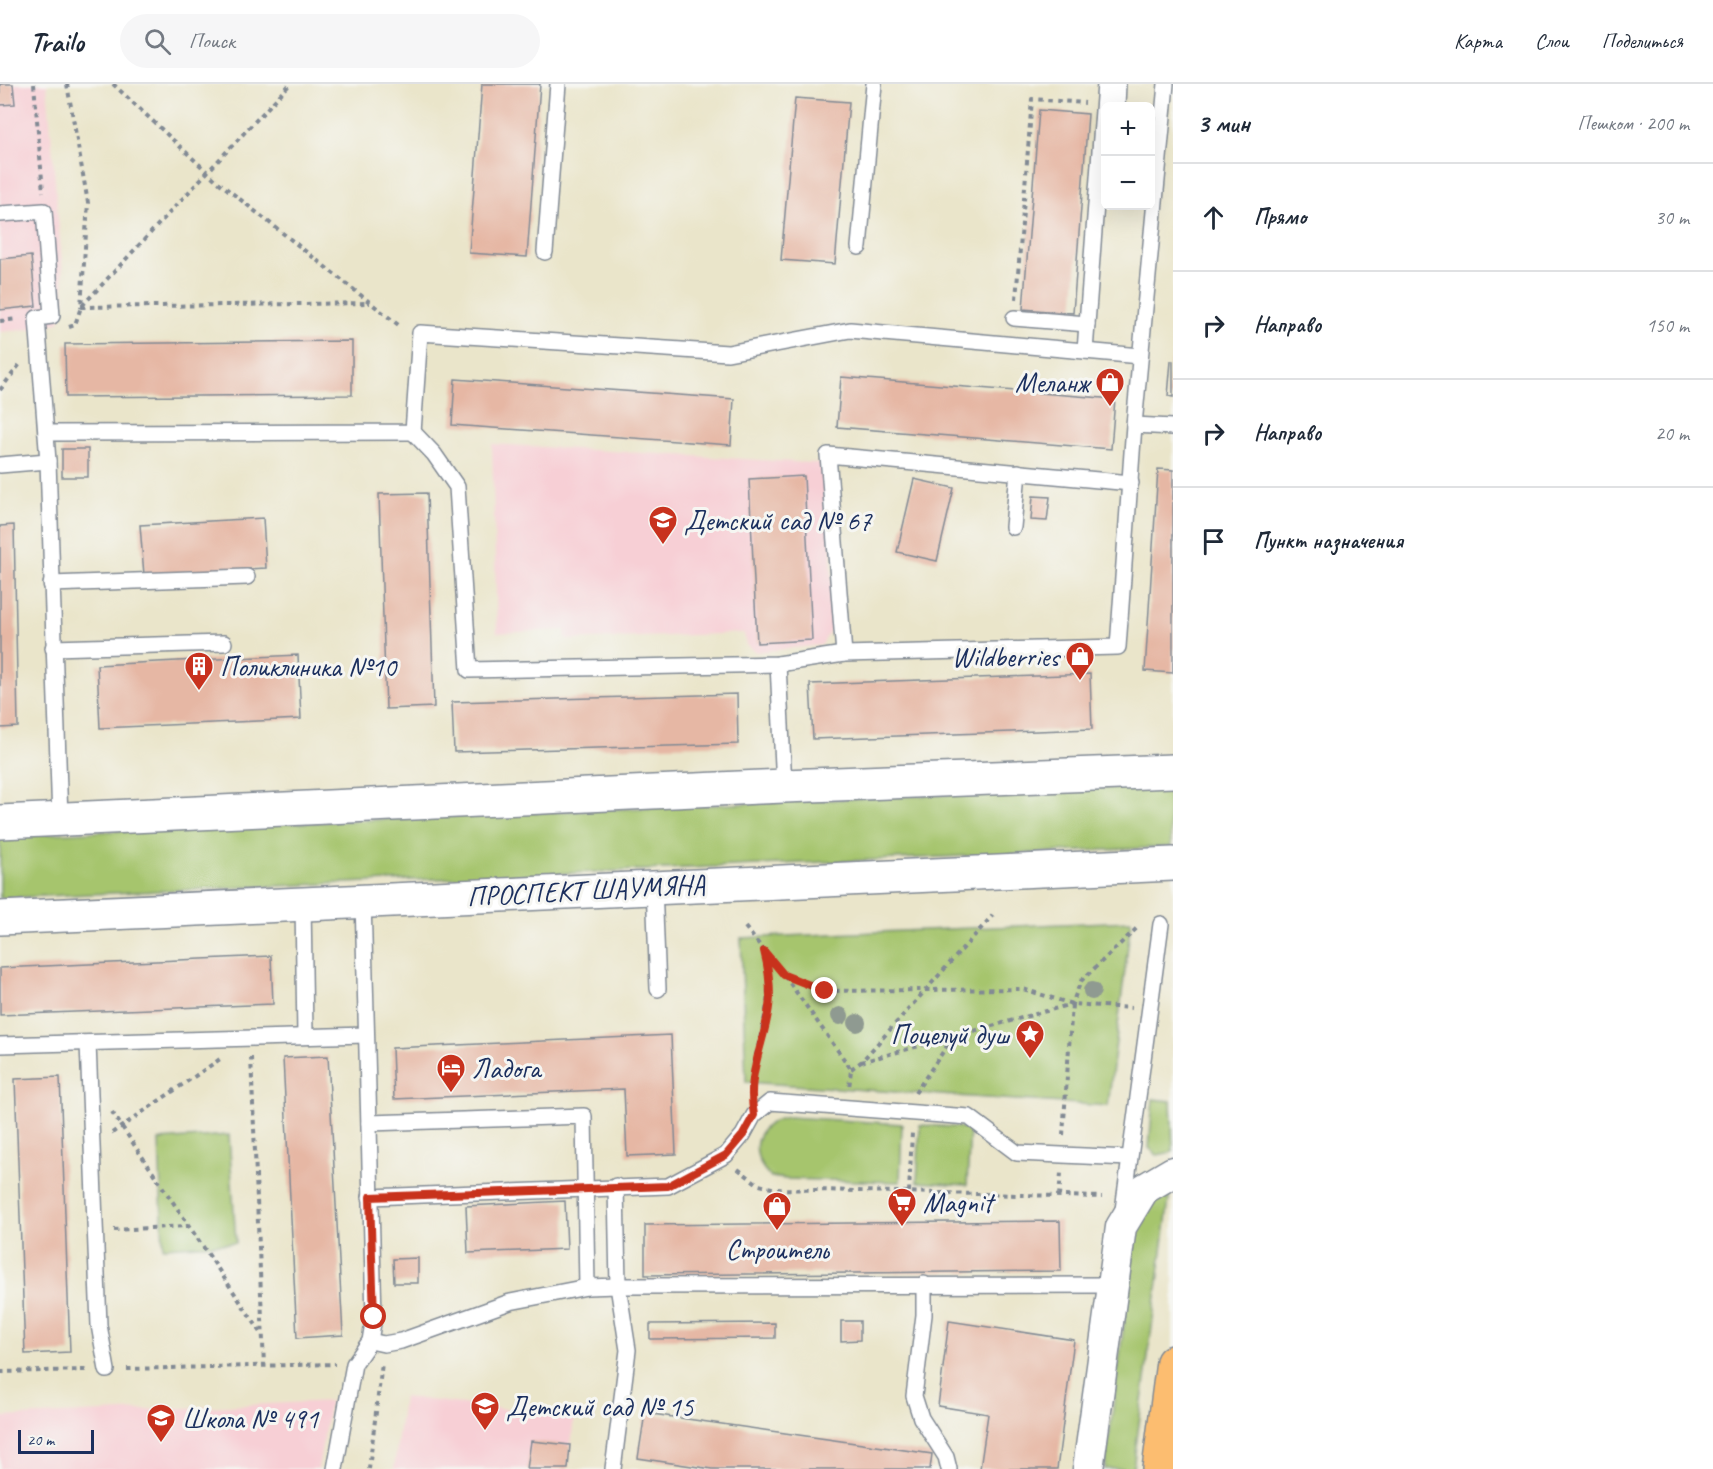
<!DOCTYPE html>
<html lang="ru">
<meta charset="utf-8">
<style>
body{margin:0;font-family:Caveat,sans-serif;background:#f6f6f7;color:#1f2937}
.controls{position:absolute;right:18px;top:18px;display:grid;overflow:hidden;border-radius:9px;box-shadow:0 6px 24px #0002}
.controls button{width:54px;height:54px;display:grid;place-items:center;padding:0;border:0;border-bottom:2px solid #e0e1e3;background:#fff;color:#1f2937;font:30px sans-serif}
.scale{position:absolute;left:18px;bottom:15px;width:76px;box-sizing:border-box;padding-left:6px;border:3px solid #1b2f5e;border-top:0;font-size:16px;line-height:21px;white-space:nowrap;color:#1b2f5e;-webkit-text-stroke:4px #f6f6f2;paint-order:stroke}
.stop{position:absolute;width:18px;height:18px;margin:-14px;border:4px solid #c8321e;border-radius:50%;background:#fff}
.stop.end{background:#c8321e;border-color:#fff;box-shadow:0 2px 6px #0008}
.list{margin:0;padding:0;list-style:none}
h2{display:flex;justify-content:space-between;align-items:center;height:78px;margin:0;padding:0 24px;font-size:26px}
h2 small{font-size:20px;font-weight:400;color:#747a83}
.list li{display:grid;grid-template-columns:39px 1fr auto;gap:18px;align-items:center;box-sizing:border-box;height:108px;padding:0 24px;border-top:2px solid #e0e1e3}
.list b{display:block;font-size:22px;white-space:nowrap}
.list em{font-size:20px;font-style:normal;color:#747a83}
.icon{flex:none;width:33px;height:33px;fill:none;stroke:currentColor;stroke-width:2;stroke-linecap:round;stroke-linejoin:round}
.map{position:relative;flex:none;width:1173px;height:1385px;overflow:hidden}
header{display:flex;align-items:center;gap:36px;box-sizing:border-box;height:84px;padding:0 30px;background:#fff;border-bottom:2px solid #e0e1e3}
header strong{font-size:28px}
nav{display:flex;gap:33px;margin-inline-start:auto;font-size:21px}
.search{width:420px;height:54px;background:#f6f6f7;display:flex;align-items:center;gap:15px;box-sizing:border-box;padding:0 21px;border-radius:33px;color:#747a83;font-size:22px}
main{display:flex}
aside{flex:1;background:#fff}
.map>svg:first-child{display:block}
.built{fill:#f7cfd5}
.green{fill:#a6c56d;stroke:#607a66;stroke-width:1.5}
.building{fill:#e6b7a4}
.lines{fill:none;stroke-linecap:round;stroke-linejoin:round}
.service-casing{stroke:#828a94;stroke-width:18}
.minor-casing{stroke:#828a94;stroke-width:33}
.tertiary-casing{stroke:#828a94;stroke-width:36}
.primary-casing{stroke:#828a94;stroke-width:36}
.path{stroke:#828a94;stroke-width:4;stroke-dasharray:4.5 4.5;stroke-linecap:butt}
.service{stroke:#fff;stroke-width:15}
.minor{stroke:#fff;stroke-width:30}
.tertiary{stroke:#fff;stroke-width:33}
.primary{stroke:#fcbd6f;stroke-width:33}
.tree{fill:#8f9a91}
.route{stroke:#c8321e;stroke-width:8}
.labels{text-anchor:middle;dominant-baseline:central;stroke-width:6;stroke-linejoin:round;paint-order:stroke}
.poi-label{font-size:28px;fill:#1b2f5e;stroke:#f6f6f2;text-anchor:start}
.street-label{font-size:28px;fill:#1b2f5e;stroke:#f6f6f2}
</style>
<header>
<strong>Trailo</strong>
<div class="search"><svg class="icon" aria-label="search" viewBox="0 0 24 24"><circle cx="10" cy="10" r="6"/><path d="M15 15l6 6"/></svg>Поиск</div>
<nav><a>Карта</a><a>Слои</a><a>Поделиться</a></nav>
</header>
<main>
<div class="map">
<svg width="1173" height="1385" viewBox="0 0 1173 1385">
<rect width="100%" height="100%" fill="#f6f6f2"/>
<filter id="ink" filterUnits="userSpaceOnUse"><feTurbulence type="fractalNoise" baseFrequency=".0167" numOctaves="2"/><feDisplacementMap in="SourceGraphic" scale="12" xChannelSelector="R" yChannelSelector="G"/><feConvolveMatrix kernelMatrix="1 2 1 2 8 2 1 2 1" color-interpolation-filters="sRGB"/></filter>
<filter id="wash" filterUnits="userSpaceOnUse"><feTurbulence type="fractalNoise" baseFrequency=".008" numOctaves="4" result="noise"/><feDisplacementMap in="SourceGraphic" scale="24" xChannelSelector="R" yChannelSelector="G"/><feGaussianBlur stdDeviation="1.35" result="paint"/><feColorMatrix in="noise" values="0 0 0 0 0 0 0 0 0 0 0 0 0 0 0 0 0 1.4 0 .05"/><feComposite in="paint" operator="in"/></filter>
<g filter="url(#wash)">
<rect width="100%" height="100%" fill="#eae5ca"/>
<g class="built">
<path d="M 0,0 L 47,0 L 65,217 L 59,238 L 38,244 L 0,248 Z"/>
<path d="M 492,360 L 829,380 L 833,541 L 822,561 L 756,568 L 746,561 L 744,549 L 566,556 L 565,546 L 497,549 Z"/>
<path d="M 403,1313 L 574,1333 L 568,1385 L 394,1385 Z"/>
<path d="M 330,1317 L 318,1385 L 0,1385 L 0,1333 Z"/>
</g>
<g class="green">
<path d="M 1168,701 L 1171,763 L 0,814 L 0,752 Z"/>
<path d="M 1131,837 L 1108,1022 L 746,998 L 741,854 Z"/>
<path d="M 1153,1015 L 1171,1017 L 1173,1068 L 1157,1071 L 1149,1064 Z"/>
<path d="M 789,1033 L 902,1040 L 900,1098 L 786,1095 L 771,1093 C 746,1070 754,1037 789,1033 Z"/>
<path d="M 920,1041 L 970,1044 L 967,1101 L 917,1098 Z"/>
<path d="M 229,1051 L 236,1159 L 163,1163 L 159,1056 Z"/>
<path d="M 1165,1106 L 1169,1109 L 1169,1115 L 1133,1385 L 1105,1385 L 1137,1139 L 1140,1129 Z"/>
</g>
<g id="blocks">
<g class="building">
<path d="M 0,0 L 13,0 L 15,20 L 0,21 Z"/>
<path d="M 482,0 L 540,0 L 527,173 L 469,169 Z"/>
<path d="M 795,14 L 849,18 L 835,180 L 781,176 Z"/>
<path d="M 1039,26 L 1088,30 L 1073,229 L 1023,225 Z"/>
<path d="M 31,172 L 36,222 L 0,226 L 0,175 Z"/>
<path d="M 352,257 L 352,311 L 66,313 L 65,260 Z"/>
<path d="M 1171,277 L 1173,277 L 1173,313 L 1168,312 Z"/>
<path d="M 841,293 L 1115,315 L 1111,365 L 837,343 Z"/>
<path d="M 455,295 L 734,315 L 731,361 L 452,341 Z"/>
<rect x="62" y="365" width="26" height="28"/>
<path d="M 1158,385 L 1173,386 L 1173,589 L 1145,587 Z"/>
<path d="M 804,392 L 812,556 L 757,559 L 749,395 Z"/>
<path d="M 914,395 L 954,404 L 937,477 L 897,468 Z"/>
<path d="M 427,409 L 434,623 L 386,625 L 379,410 Z"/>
<path d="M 1033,412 L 1050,413 L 1047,437 L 1031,436 Z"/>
<path d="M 263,434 L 266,484 L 144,491 L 140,441 Z"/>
<path d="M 14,441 L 18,643 L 0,644 L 0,442 Z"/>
<path d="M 298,571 L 301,635 L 100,644 L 97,581 Z"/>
<path d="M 1090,590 L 1092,645 L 813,655 L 810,600 Z"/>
<path d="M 737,610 L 738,660 L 454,668 L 452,618 Z"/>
<path d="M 271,872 L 273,920 L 0,931 L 0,884 Z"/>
<path d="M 671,951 L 676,1070 L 627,1072 L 624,1005 L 394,1015 L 392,964 Z"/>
<path d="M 328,972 L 343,1251 L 297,1254 L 283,974 Z"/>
<path d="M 60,993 L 70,1268 L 25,1270 L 15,995 Z"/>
<path d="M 565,1117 L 567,1165 L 468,1169 L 466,1122 Z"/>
<path d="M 1060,1137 L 1061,1187 L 645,1191 L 645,1141 Z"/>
<path d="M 418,1174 L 418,1199 L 394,1199 L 393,1175 Z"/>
<path d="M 841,1237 L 860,1237 L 860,1256 L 841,1257 Z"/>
<path d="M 949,1237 L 1074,1256 L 1057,1385 L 980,1385 L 988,1330 L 938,1322 Z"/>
<path d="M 775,1239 L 775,1254 L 650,1255 L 650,1240 Z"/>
<path d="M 645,1329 L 932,1370 L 930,1385 L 712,1385 L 638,1374 Z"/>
<path d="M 531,1357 L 570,1361 L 568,1385 L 527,1385 Z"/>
</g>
</g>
</g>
<g filter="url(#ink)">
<use href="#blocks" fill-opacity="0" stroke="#828a94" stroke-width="1.5"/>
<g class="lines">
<g class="service-casing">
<g id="service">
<path d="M 1117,22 L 1118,0"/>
<path d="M 0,130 L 44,127 L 52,232 L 37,234 L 48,377 L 60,736"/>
<path d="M 859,163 L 874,0"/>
<path d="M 545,168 L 558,0"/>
<path d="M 1014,234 L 1087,240"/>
<path d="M 1085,267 L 1105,0"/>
<path d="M 1134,341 L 1166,0"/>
<path d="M 413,348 L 434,370 L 457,403 L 469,586 L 778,580 L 844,570 L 1118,563 L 1134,341 L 1173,343"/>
<path d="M 46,349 L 413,348 L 420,249 L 728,269 L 850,246 L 1140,272"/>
<path d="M 0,381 L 48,377"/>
<path d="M 1013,443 L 1018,388"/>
<path d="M 51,500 L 247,493"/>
<path d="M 53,564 L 224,559"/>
<path d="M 844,570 L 828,371 L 1131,399"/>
<path d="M 778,580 L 784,702"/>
<path d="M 654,802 L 658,905"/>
<path d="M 303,819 L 305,952"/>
<path d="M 88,959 L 99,1241 L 107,1286"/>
<path d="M 0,961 L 366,951"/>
<path d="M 369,1039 L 584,1032 L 587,1203"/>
<path d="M 370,1113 L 668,1102 L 726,1071 L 743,1051 L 754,1031 L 770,1018 L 969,1033 L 1017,1069 L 1129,1074"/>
<path d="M 1123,1126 L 1161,840"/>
<path d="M 924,1200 L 924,1231 L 914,1312 L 921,1334 L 946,1373 L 949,1385"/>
<path d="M 370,1257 L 384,1260 L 401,1257 L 510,1218 L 587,1203 L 618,1202 L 616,1102"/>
<path d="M 335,1385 L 354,1280 L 370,1257 L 374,1233 L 363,816"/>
<path d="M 613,1385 L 628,1266 L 618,1202 L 1113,1201"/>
</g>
</g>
<g class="minor-casing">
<path id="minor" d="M 1088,1385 L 1121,1143 L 1144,1105 L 1173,1088"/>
</g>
<g class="tertiary-casing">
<g id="tertiary">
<path d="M 0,738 L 784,702 L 1173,687"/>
<path d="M 0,834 L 1173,780"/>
</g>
</g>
<g class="primary-casing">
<path id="primary" d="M 1159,1385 L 1173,1278"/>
</g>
<g class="path">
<path d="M 34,0 L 43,108"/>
<path d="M 67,0 L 88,119 L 81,223 L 370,219"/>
<path d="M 113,0 L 217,97 L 401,243"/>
<path d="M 1016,215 L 1032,15 L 1085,19"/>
<path d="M 0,237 L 17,235"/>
<path d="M 69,243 L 75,241 L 81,223 L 290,0"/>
<path d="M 0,306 L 20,280"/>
<path d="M 745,843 L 784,891 L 851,985 L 849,1005"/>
<path d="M 784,891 L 825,907 L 1023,905 L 1072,920 L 1132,924"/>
<path d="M 251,973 L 264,1282"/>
<path d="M 861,978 L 1072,920 L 1081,897 L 1138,843"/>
<path d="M 851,985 L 861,978 L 993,831"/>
<path d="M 751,1007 C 754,957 777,922 765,870"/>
<path d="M 915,1009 L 953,953"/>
<path d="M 112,1028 L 262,1250"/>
<path d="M 112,1049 L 220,975"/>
<path d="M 1063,1051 L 1072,920"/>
<path d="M 738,1085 L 759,1101 L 776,1105 L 1102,1113"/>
<path d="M 909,1108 L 912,1049"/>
<path d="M 1059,1112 L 1061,1089"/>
<path d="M 114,1146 L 188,1142"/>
<path d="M 127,1285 L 335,1280"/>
<path d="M 0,1288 L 86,1286"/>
<path d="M 369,1385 L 382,1279"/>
</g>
<use href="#service" class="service"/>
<use href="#minor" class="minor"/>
<use href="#tertiary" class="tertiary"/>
<use href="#primary" class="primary"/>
</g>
<g class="tree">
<circle cx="1092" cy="907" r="9"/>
<circle cx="840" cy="932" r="9"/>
<circle cx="857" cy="939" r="9"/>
</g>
</g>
<g class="lines" filter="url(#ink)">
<path class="route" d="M 374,1233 L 370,1113 L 668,1102 L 726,1071 L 743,1051 L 754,1031 C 745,987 768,955 770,913 C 770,898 768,882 764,867 L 784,891 L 825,907"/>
</g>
<defs>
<g id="shop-pin" transform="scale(1.5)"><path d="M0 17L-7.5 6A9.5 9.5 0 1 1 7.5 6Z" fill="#c8321e" stroke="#f6f6f2"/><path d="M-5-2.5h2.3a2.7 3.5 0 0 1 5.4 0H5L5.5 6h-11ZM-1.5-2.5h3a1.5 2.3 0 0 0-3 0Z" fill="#fff"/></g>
<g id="school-pin" transform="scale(1.5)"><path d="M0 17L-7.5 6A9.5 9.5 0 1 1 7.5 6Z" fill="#c8321e" stroke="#f6f6f2"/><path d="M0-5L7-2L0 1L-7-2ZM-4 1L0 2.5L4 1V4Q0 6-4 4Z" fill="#fff"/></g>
<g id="building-pin" transform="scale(1.5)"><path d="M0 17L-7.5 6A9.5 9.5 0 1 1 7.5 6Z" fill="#c8321e" stroke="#f6f6f2"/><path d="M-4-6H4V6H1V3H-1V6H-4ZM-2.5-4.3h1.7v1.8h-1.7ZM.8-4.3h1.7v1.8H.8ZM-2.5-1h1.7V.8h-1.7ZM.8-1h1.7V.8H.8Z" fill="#fff"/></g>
<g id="sight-pin" transform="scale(1.5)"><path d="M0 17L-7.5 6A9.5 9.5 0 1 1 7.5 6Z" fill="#c8321e" stroke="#f6f6f2"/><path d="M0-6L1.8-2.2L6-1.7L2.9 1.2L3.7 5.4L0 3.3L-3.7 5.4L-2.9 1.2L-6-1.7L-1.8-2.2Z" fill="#fff"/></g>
<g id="hotel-pin" transform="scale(1.5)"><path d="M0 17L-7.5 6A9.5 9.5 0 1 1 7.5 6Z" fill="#c8321e" stroke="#f6f6f2"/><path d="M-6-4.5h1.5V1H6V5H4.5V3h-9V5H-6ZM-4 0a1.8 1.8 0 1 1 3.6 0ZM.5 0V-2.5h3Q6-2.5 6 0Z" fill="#fff"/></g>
<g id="supermarket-pin" transform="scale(1.5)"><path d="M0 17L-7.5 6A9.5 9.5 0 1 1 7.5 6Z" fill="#c8321e" stroke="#f6f6f2"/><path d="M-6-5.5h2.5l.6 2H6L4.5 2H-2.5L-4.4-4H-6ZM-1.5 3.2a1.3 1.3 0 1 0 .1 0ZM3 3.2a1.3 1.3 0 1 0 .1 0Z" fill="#fff"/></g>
</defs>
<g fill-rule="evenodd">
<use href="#shop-pin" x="1110" y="298"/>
<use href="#school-pin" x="663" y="436"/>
<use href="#shop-pin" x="1080" y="572"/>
<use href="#building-pin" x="199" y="582"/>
<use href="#sight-pin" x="1030" y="950"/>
<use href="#hotel-pin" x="451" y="984"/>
<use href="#supermarket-pin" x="902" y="1118"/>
<use href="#shop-pin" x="777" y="1122"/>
<use href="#school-pin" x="485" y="1322"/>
<use href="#school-pin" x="161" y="1334"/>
</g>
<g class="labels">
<g class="poi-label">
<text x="1089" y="298" text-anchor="end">Меланж</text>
<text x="684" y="436">Детский сад № 67</text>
<text x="1059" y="572" text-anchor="end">Wildberries</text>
<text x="220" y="582">Поликлиника №10</text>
<text x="1009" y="950" text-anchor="end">Поцелуй душ</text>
<text x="472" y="984">Ладога</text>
<text x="923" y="1118">Magnit</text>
<text x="777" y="1165" text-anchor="middle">Строитель</text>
<text x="506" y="1322">Детский сад № 15</text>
<text x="182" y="1334">Школа № 491</text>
</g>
<g class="street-label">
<text transform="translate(586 806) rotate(-3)">ПРОСПЕКТ ШАУМЯНА</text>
</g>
</g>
</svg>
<div class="controls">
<button>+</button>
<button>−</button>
</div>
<div class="scale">20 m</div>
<div class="stop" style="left:374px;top:1233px"></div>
<div class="stop end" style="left:825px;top:907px"></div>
</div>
<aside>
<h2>3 мин<small>Пешком · 200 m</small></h2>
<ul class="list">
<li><svg class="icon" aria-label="ahead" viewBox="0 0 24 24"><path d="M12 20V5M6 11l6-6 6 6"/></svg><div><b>Прямо</b></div><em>30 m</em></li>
<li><svg class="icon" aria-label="right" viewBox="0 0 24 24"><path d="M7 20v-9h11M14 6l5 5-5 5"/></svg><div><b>Направо</b></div><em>150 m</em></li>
<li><svg class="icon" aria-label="right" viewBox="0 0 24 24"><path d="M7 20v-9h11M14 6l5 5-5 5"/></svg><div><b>Направо</b></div><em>20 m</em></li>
<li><svg class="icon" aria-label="arrive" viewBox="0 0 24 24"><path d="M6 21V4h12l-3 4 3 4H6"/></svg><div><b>Пункт назначения</b></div></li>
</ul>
</aside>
</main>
